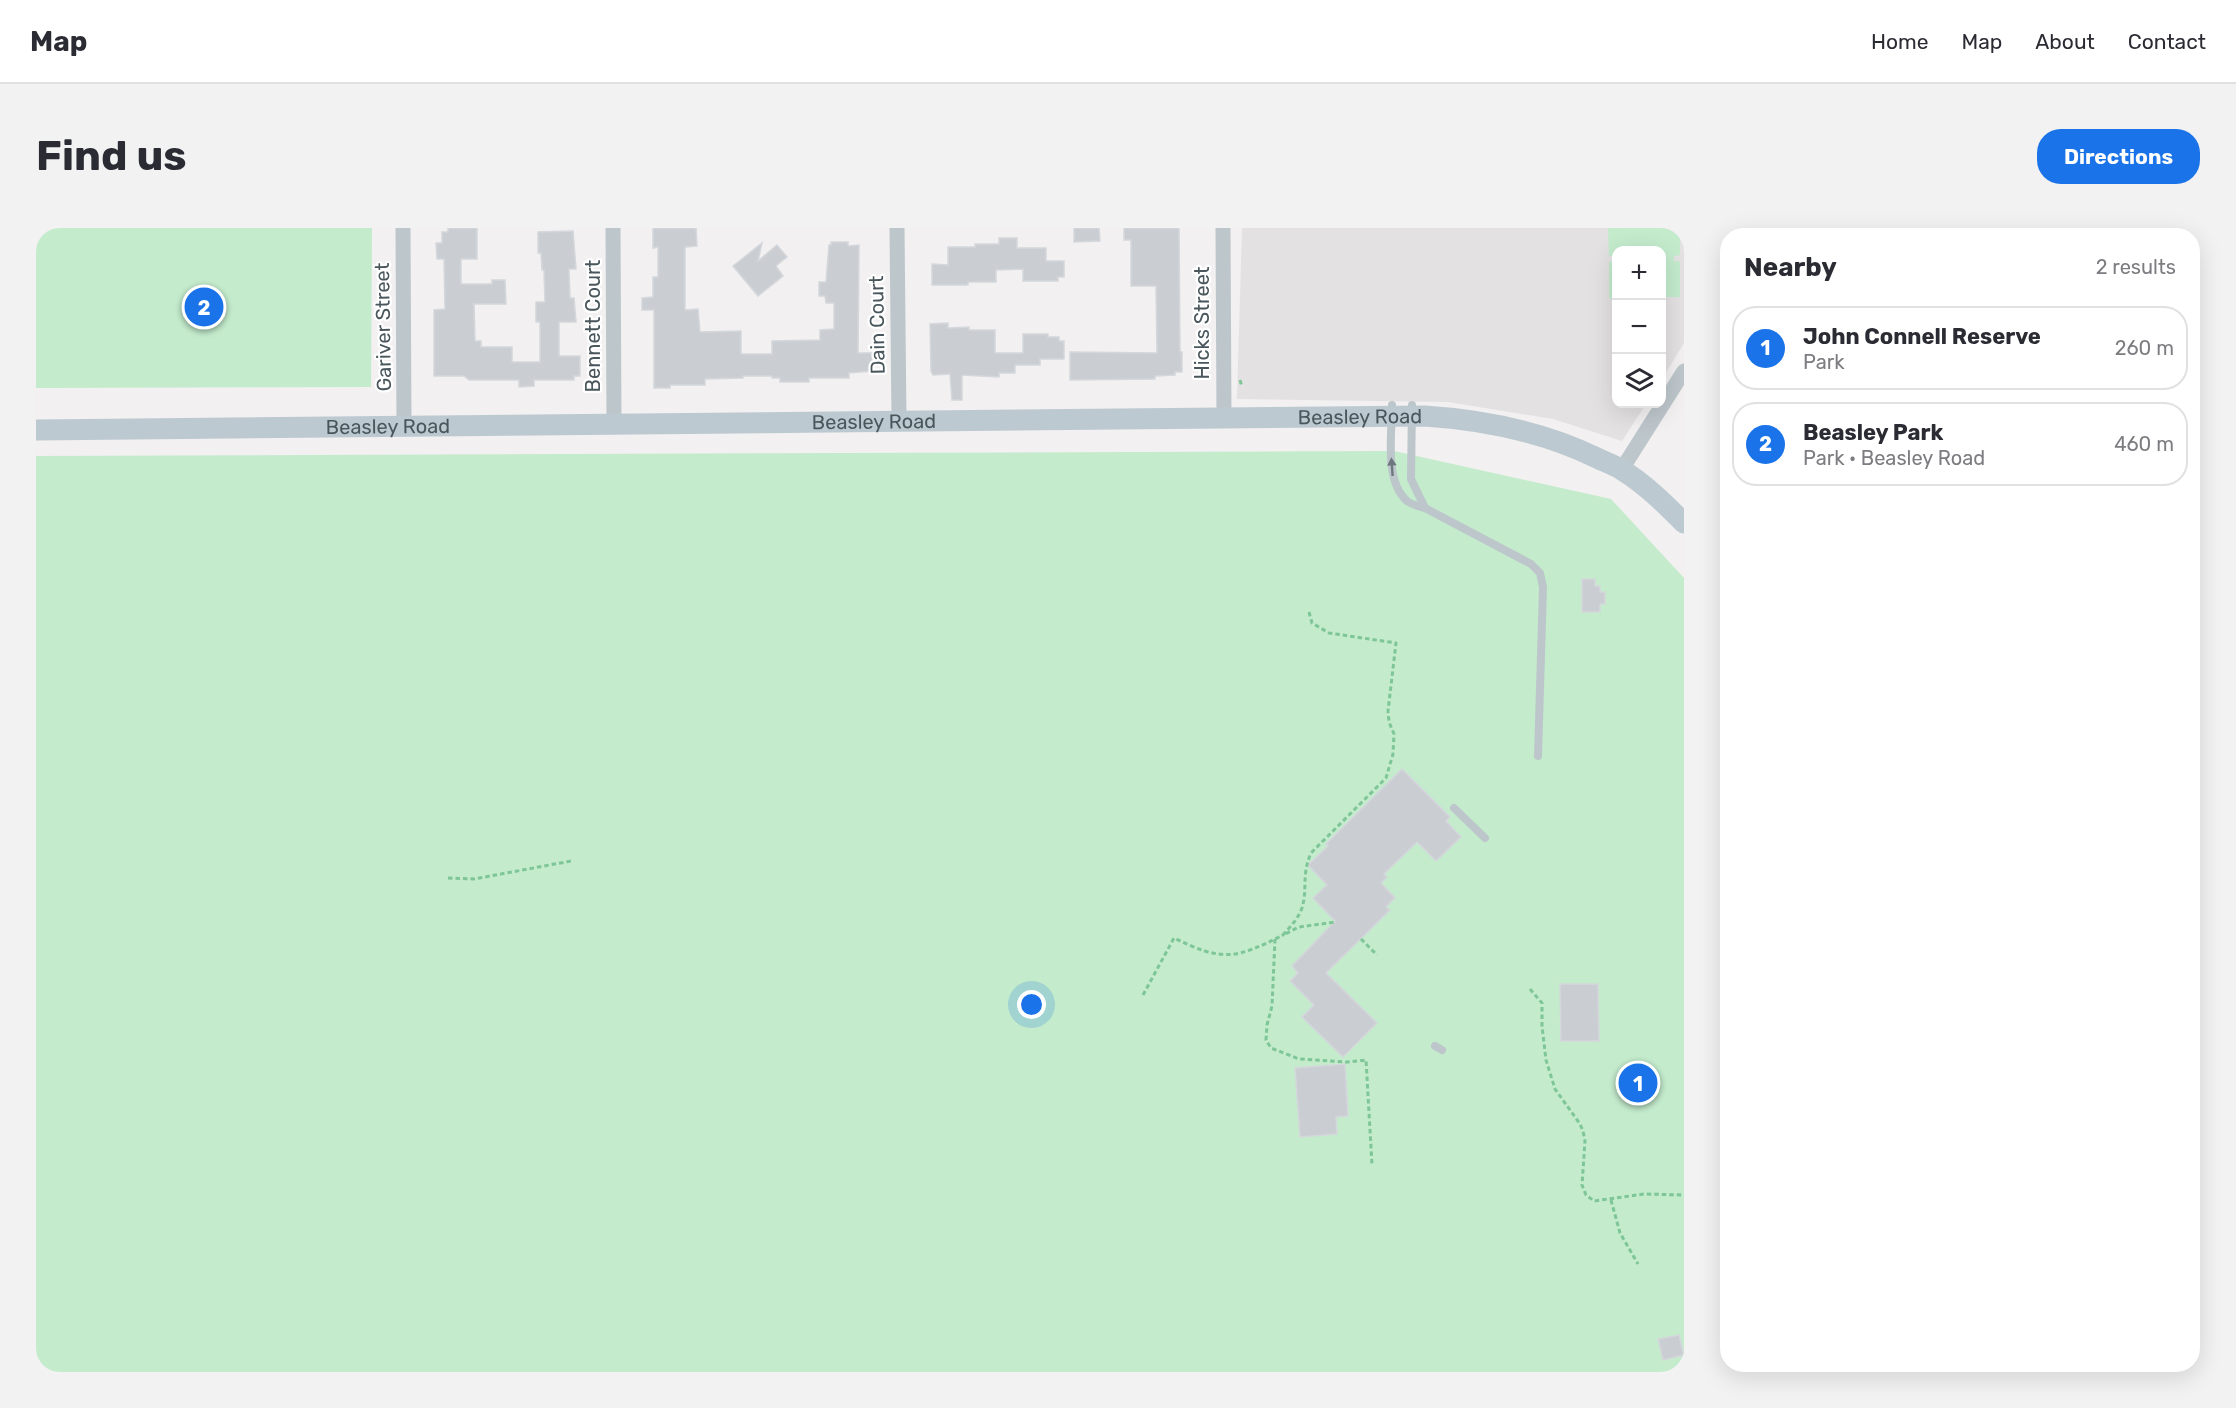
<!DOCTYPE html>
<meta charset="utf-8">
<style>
body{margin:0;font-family:Rubik,sans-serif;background:#f2f2f3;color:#2b2b33}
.controls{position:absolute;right:18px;top:18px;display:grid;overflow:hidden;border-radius:12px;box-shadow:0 6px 24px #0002}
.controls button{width:54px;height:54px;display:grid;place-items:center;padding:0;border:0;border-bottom:2px solid #e1e1e2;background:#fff;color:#2b2b33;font:30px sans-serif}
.you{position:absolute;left:996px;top:777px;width:21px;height:21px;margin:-15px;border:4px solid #fff;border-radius:50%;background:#1a73e8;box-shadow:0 0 0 9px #1a73e833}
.badge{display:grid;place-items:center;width:39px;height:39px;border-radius:50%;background:#1a73e8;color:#fff;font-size:20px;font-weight:700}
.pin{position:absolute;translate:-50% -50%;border:3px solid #fff;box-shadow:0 2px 6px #0006}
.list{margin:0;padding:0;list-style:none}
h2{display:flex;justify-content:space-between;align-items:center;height:78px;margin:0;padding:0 24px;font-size:26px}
h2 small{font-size:20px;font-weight:400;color:#7c7c81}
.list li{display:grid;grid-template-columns:39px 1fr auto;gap:18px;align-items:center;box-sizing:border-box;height:84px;margin:0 12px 12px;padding:0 12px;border:2px solid #e1e1e2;border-radius:24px}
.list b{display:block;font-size:22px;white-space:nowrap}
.list p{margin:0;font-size:20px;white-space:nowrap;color:#7c7c81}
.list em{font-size:20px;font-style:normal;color:#7c7c81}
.icon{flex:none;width:33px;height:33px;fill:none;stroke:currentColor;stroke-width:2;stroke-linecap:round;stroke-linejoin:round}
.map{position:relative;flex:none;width:1648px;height:1144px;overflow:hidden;border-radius:24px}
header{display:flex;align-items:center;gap:36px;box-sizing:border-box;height:84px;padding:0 30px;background:#fff;border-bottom:2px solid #e1e1e2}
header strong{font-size:28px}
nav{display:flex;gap:33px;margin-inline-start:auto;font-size:21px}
.intro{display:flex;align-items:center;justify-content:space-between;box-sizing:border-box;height:144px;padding:0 36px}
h1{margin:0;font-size:42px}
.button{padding:15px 27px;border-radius:24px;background:#1a73e8;color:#fff;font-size:21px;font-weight:700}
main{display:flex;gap:36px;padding:0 36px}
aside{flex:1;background:#fff;border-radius:24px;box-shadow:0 6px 24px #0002}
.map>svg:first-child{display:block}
.education{fill:#e3e1e2}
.green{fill:#c3ebcc}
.building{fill:#caced2;stroke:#d4d7db;stroke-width:1.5}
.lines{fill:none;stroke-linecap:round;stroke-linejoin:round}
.path{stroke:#7ec697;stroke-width:3;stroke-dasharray:4.5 3;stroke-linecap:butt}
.service{stroke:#bdc6cb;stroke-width:8}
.minor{stroke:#bdc6cb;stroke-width:15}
.secondary{stroke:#bdc9d0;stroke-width:21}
.oneway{fill:#6c787d}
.labels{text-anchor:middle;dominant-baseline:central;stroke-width:4.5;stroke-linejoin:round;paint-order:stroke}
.street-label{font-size:20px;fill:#49565c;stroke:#fff}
</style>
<header>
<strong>Map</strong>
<nav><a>Home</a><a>Map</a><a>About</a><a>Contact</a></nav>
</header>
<div class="intro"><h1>Find us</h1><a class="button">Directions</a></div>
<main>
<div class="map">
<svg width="1648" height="1144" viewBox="0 0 1648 1144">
<rect width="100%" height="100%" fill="#f2f0f0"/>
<path class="education" d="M 1206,0 L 1648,0 L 1648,115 L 1626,151 L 1626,22 L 1580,22 L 1580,176 L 1610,176 L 1586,213 L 1517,191 L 1412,174 L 1201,171 Z"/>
<g class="green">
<path d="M 0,0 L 336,0 L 335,159 L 0,160 Z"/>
<path d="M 1572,0 L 1644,0 L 1644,27 L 1638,28 L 1638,33 L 1644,33 L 1644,69 L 1626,69 L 1626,22 L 1580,22 L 1580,70 L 1573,70 L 1573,34 L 1578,34 L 1578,28 L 1573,28 Z"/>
<path d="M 1358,223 L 1575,271 L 1648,350 L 1648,1144 L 0,1144 L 0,228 Z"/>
</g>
<g class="building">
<path d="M 412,0 L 441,0 L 441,31 L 425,31 L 425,56 L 456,56 L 456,52 L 469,52 L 470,76 L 438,76 L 439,113 L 445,113 L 445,119 L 476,119 L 476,134 L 504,134 L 504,94 L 500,94 L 500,74 L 509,74 L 508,42 L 506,42 L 505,25 L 502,25 L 502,4 L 537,3 L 540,41 L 533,41 L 534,70 L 538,70 L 540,94 L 523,94 L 523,128 L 544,128 L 544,148 L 538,148 L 538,152 L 498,152 L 498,158 L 483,159 L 483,152 L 433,152 L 428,148 L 398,148 L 398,82 L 409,81 L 408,31 L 401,31 L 400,15 L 406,15 L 406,4 L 412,4 Z"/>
<path d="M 617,0 L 660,0 L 661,18 L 649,19 L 649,82 L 662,81 L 664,104 L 705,103 L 705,126 L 736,126 L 736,113 L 784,112 L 784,102 L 798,101 L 798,75 L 790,75 L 789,68 L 783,68 L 783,54 L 790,54 L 793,17 L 795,17 L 795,14 L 812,14 L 812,18 L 823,17 L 822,125 L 836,125 L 836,143 L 813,145 L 813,150 L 773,150 L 773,154 L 744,154 L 744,150 L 736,150 L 736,148 L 707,148 L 707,150 L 669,151 L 669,157 L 634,157 L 634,160 L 618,160 L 618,82 L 606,82 L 606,70 L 617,69 L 617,49 L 622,49 L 622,19 L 617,20 Z"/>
<path d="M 1038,0 L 1063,0 L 1064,13 L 1038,14 Z"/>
<path d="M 1088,0 L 1143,0 L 1144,124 L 1146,124 L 1146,144 L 1139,144 L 1139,147 L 1119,148 L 1119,151 L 1034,152 L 1034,124 L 1121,125 L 1120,58 L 1095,58 L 1095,12 L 1088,12 Z"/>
<path d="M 963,10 L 981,10 L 981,20 L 1010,20 L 1010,33 L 1028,33 L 1028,49 L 1022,49 L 1022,53 L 987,53 L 987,41 L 960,42 L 960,54 L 932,54 L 932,57 L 896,57 L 896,36 L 912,37 L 912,19 L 939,19 L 939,16 L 963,16 Z"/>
<path d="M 726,15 L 722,33 L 741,17 L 751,29 L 740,38 L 747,48 L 722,68 L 697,38 Z"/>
<path d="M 912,95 L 912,100 L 933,99 L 933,102 L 959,102 L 959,125 L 987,125 L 987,106 L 1012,106 L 1012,109 L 1023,109 L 1023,113 L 1028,113 L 1028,131 L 1004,131 L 1004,137 L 979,137 L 979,145 L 963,145 L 963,149 L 926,147 L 926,172 L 916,172 L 914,146 L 897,147 L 895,143 L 894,96 Z"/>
<path d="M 1546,351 L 1559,351 L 1559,358 L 1564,358 L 1564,364 L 1569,364 L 1569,376 L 1564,376 L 1564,384 L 1546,384 Z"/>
<path d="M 1366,541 L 1414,589 L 1410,593 L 1425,609 L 1400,633 L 1381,614 L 1348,646 L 1351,649 L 1345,655 L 1359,670 L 1350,679 L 1354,682 L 1290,745 L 1341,795 L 1307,829 L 1266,789 L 1278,777 L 1254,753 L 1262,745 L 1256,738 L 1299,693 L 1277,670 L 1291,657 L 1272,637 L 1292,618 L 1290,616 Z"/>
<path d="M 1524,756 L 1562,756 L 1563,813 L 1525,813 Z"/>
<path d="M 1309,836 L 1312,888 L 1300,889 L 1301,906 L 1264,909 L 1259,840 Z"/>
<path d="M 1643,1107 L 1648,1127 L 1627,1132 L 1622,1111 Z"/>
</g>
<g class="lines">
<g class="path">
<path d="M 1204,152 L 1206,159"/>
<path d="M 1273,384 L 1276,395 L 1293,405 L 1360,415 L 1352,483 L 1353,494 L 1358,506 L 1357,526 L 1350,550 L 1275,625 C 1265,648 1272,660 1266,680 C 1262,691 1254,699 1247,707 L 1263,699 L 1300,694"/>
<path d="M 412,650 L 438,651 L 535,633"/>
<path d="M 1239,711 L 1236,778 L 1231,797 L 1230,812 L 1235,820 L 1263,831 L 1311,834 L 1330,832 L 1336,937"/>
<path d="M 1325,711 L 1341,727"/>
<path d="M 1494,761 L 1506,775 L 1506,798 L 1510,832 L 1519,861 L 1544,896 L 1547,903 L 1549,913 L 1546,957 L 1550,967 L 1558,973 L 1608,966 L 1648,967"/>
<path d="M 1107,767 L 1138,710 C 1187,734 1200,731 1247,707"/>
<path d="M 1575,972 L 1584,1005 L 1602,1036"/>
</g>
<g class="service">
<path d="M 1356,177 C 1356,206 1348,253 1371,273 C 1376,277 1383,278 1389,280 L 1495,336 L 1504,345 L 1507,359 L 1502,528"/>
<path d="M 1376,177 L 1375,251 L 1389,280"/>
<path d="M 1418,580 L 1449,610"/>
<path d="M 1399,818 L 1406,822"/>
</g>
<g class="minor">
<path d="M 367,0 L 368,198"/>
<path d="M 577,0 L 578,196"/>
<path d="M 861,0 L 863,193"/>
<path d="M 1187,0 L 1188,191"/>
<path d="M 1586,241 L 1648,143"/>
</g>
<path class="secondary" id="s1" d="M 0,202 L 1389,188 C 1449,192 1506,203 1561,230 C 1569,234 1578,237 1586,242 C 1609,256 1629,276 1648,295"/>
</g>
<defs><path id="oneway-solid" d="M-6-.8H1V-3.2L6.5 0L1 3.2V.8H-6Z" transform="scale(1.5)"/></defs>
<use class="oneway" href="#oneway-solid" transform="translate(1356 239) rotate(-94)"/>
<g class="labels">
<g class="street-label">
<text transform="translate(1166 95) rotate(-90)">Hicks Street</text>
<text transform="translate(841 97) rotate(-91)">Dain Court</text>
<text transform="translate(557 98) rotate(-90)">Bennett Court</text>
<text transform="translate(347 99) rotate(-91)">Gariver Street</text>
<text stroke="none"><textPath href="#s1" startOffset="1324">Beasley Road</textPath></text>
<text stroke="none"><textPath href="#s1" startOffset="838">Beasley Road</textPath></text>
<text stroke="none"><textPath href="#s1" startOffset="352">Beasley Road</textPath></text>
</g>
</g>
</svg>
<div class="controls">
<button>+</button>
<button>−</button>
<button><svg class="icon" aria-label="layers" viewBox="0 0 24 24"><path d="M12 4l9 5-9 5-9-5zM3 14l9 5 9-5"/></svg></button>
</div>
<div class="you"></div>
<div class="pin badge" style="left:1602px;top:855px">1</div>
<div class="pin badge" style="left:168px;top:79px">2</div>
</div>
<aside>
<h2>Nearby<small>2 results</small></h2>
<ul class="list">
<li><span class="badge">1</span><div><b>John Connell Reserve</b><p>Park</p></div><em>260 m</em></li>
<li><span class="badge">2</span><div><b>Beasley Park</b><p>Park · Beasley Road</p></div><em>460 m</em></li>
</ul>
</aside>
</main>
